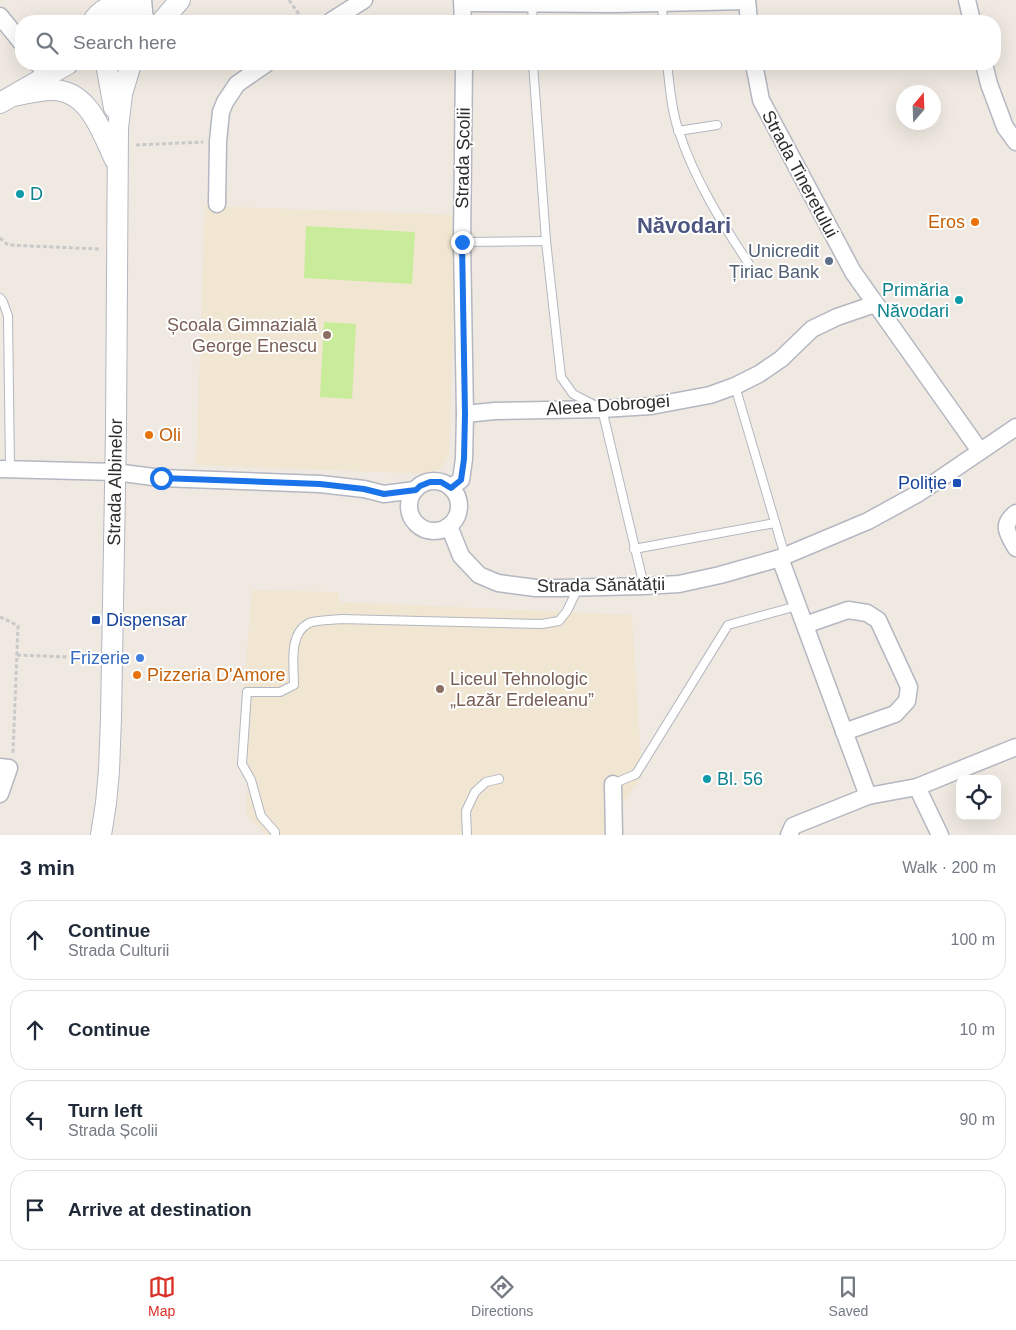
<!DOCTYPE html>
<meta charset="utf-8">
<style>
body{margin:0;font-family:Arial,sans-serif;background:#f6f6f7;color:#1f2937}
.controls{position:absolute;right:15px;bottom:15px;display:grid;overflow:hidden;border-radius:10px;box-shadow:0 5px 20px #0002}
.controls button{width:45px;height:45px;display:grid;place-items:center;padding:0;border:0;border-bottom:1px solid #e0e1e3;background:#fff;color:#1f2937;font:25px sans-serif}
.compass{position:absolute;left:896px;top:85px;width:45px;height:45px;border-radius:50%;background:#fff;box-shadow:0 5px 20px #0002;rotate:19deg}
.stop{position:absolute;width:15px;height:15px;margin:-11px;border:4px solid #1a73e8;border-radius:50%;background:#fff}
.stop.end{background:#1a73e8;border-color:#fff;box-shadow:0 1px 5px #0008}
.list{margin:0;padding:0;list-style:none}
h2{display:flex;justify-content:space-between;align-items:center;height:65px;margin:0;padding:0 20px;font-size:21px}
h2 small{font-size:16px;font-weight:400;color:#747a83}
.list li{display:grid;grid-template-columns:32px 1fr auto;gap:15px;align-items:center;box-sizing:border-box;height:80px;margin:0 10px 10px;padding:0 10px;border:1px solid #e0e1e3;border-radius:20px}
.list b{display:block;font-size:19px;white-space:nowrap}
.list p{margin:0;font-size:16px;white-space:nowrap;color:#747a83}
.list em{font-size:16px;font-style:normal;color:#747a83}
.icon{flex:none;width:28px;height:28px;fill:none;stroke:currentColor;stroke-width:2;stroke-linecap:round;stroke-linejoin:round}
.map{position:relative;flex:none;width:1016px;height:835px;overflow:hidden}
.search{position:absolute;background:#fff;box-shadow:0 5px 20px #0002;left:15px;right:15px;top:15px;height:55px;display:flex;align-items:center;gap:12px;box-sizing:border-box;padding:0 18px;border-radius:20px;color:#747a83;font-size:19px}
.sheet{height:425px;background:#fff}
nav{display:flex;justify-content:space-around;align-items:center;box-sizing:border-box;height:70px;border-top:1px solid #e0e1e3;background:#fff;font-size:14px;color:#747a83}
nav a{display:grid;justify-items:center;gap:2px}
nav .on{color:#d93025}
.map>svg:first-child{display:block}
.education{fill:#f0e6d1}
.pitch{fill:#c9ec9a}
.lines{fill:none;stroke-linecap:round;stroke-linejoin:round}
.service-casing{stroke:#b4b7c1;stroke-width:10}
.minor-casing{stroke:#b4b7c1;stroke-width:19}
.tertiary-casing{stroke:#b4b7c1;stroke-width:22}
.path{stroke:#c9c9c9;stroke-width:3;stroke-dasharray:4 2.5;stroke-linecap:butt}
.service{stroke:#fff;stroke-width:8}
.minor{stroke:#fff;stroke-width:16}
.tertiary{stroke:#fff;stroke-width:20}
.route{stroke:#1a73e8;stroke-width:6}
.culture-dot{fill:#0f9aa8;stroke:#fff;stroke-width:2}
.food-dot{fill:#e8710a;stroke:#fff;stroke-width:2}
.service-dot{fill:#5c6f8a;stroke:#fff;stroke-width:2}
.education-dot{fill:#8d6e63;stroke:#fff;stroke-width:2}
.transit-dot{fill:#1a4fb4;stroke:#fff;stroke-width:2}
.shop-dot{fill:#3f7fe0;stroke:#fff;stroke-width:2}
.labels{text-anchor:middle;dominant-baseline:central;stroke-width:4;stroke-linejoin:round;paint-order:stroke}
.street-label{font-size:18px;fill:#2e2e2e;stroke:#fff}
.culture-label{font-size:18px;fill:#0d838f;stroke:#fff;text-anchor:start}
.food-label{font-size:18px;fill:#c56008;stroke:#fff;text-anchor:start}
.service-label{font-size:18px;fill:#4e5e75;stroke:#fff;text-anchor:end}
.education-label{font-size:18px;fill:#785e54;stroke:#fff;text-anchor:end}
.transit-label{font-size:18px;fill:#164399;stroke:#fff;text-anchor:end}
.shop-label{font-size:18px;fill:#366cbe;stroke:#fff;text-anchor:end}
.district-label{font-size:22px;font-weight:bold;fill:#4d5680;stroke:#fff}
</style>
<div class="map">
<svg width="1016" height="835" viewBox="0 0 1016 835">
<rect width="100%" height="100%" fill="#efe9e1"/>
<g class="education">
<path d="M 205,206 L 457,215 L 449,454 L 443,466 L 431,474 L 196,465 Z"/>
<path d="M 252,590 L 338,592 L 340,602 L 632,615 L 642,776 L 602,835 L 266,835 L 246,814 L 248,775 L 238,763 Z"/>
</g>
<g class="pitch">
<path d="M 306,226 L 415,232 L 412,284 L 304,278 Z"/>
<path d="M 324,322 L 356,324 L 352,399 L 320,397 Z"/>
</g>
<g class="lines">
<g class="service-casing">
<g id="service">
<path d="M 662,3 L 663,21"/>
<path d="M 532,21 L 533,3"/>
<path d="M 533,64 L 546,241 L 561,377 L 573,394 L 602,409 L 644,586"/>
<path d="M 667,64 C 670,86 671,110 679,132 C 695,180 721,222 749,264"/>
<path d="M 678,131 L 717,125"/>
<path d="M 462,242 L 546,241"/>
<path d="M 0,298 L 3,302 L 8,316 L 10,469"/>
<path d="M 735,386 L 785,556"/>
<path d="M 634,549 L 775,523"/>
<path d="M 613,784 L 636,774 L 728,625 L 797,606"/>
<path d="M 275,835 L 275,832 L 261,816 L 251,780 L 242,764 L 247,692 L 280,692 L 294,685 C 294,665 288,634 309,623 C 316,620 333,620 341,619 L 542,624 L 559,621 L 567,611 L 578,588"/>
<path d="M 467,835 L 466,811 L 475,792 L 486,782 L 499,779"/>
</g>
</g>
<g class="minor-casing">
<g id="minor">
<path d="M 143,0 L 145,21"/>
<path d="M 462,0 L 463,21"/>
<path d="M 747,0 L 749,21"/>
<path d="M 967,0 L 972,21"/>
<path d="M 463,3 L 614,4 L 747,1"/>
<path d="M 0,16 L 21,42"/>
<path d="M 331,21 L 364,0"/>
<path d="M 38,64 L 48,76"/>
<path d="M 754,64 L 761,100 L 853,272 L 980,451"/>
<path d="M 984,64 L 989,84 L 1005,127 L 1016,142"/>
<path d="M 217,204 L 218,141 L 221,112 L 225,102 L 237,84 L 266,64"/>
<path d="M 465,414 L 495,411 L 602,409 L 651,406 L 710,395 L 735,386 L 759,374 L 781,359 L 812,329 L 837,317 L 875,304"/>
<path d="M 0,469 L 115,472 L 161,478 L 320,484 L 364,489 L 384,494 L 415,490"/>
<circle cx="434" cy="506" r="25"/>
<path d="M 451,487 L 461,480 L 464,459 L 465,414 L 462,242 L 464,64"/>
<path d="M 1016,513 C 1000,525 1008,534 1016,548"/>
<path d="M 449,526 L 461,556 L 479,575 L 498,583 L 536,588 L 560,588 L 644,586 L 679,584 L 720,575 L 780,558 L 868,521 L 919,493 L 1016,427"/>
<path d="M 780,558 L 868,796"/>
<path d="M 805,625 L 848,610 L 867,613 L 878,620 L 909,687 L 907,701 L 895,714 L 844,732"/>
<path d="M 0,767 L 9,768 L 0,794"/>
<path d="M 613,784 L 614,835"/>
<path d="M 917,787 L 940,835"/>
<path d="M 789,835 L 793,826 L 868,796 L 917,787 L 1016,747"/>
</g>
</g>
<g class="tertiary-casing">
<g id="tertiary">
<path d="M 93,21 C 106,0 133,0 145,21"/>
<path d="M 162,21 L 180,0"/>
<path d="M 106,64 L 114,108"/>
<path d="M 13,96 C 25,94 39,90 51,90 C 89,89 102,133 115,160"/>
<path d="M 0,103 L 68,64"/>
<path d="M 101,835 L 106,803 L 109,771 L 111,718 L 116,431 L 118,128 L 122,94 L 131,64"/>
</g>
</g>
<g class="path">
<path d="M 289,0 L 304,21"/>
<path d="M 136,145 L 203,142"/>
<path d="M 0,238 L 8,245 L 99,249"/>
<path d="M 0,617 L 11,622 L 18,626 L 13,753"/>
<path d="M 17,655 L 94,658"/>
</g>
<use href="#service" class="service"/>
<use href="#minor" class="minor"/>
<use href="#tertiary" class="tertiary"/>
</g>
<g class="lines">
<path class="route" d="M 161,478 L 320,484 L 364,489 L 384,494 L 416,490 L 420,486 L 430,482 L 441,482 L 451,488 L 461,480 L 464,459 L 465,414 L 462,242"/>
</g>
<g class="culture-dot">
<circle cx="20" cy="194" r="5"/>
<circle cx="959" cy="300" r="5"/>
<circle cx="707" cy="779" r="5"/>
</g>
<g class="food-dot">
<circle cx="975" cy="222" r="5"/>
<circle cx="149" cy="435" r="5"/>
<circle cx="137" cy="675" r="5"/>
</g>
<circle class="service-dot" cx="829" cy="261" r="5"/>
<g class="education-dot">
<circle cx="327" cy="335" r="5"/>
<circle cx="440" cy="689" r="5"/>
</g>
<g class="transit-dot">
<rect x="952" y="478" width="10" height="10" rx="2.5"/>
<rect x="91" y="615" width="10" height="10" rx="2.5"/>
</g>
<circle class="shop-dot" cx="140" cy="658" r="5"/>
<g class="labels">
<g class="street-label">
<text transform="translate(463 158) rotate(-89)">Strada Școlii</text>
<text transform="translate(800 174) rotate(62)">Strada Tineretului</text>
<text transform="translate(608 405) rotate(-4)">Aleea Dobrogei</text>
<text transform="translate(115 482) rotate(-89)">Strada Albinelor</text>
<text transform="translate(601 585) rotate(-1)">Strada Sănătății</text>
</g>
<g class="culture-label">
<text x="30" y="194">D</text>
<text x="949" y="290" text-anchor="end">Primăria<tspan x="949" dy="21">Năvodari</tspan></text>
<text x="717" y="779">Bl. 56</text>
</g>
<g class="food-label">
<text x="965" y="222" text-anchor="end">Eros</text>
<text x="159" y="435">Oli</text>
<text x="147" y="675">Pizzeria D'Amore</text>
</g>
<g class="service-label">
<text x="819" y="251">Unicredit<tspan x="819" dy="21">Țiriac Bank</tspan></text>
</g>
<g class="education-label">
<text x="317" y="325">Școala Gimnazială<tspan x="317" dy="21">George Enescu</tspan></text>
<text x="450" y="679" text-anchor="start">Liceul Tehnologic<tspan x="450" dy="21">„Lazăr Erdeleanu”</tspan></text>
</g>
<g class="transit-label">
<text x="947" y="483">Poliție</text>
<text x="106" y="620" text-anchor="start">Dispensar</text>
</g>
<g class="shop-label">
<text x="130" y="658">Frizerie</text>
</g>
<g class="district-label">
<text x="684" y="225">Năvodari</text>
</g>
</g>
</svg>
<div class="controls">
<button><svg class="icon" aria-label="locate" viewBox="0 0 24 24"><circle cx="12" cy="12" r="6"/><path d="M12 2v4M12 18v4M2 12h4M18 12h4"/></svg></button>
</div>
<svg class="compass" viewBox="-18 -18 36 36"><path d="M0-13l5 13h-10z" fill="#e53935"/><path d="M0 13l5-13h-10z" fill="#747a83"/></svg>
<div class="stop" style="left:161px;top:478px"></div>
<div class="stop end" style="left:462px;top:242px"></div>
<div class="search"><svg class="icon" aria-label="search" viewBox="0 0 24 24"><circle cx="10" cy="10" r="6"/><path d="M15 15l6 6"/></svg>Search here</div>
</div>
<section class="sheet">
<h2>3 min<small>Walk · 200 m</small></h2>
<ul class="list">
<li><svg class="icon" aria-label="ahead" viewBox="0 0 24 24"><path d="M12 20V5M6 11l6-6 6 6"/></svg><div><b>Continue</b><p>Strada Culturii</p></div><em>100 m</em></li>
<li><svg class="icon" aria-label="ahead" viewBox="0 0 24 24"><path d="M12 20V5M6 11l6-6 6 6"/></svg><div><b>Continue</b></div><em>10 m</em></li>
<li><svg class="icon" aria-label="left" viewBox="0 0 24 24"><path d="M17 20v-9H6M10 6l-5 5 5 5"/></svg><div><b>Turn left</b><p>Strada Școlii</p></div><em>90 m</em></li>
<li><svg class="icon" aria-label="arrive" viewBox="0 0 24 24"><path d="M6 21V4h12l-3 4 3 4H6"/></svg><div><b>Arrive at destination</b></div></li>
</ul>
</section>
<nav>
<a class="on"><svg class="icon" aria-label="map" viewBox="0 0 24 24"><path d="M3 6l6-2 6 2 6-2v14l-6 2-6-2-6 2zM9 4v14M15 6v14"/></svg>Map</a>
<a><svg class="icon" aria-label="directions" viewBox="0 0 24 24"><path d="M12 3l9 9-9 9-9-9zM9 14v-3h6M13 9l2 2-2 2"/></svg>Directions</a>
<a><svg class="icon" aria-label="saved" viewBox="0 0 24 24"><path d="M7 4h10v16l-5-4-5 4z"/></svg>Saved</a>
</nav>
